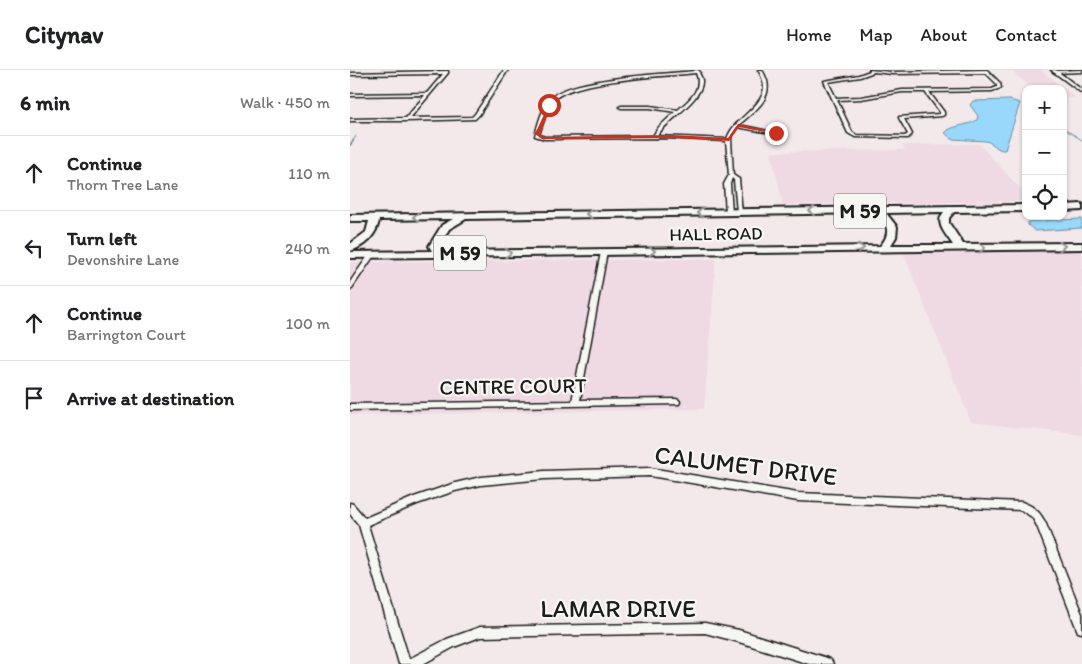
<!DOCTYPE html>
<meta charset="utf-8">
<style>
body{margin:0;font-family:Itim,sans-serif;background:#f2f2f2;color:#202124}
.controls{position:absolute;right:15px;top:15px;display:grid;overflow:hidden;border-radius:10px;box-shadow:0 1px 4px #0004}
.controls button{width:45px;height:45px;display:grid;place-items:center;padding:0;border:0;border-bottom:1px solid #e0e0e0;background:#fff;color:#202124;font:25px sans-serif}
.stop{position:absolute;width:15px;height:15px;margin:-11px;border:4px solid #c8321e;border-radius:50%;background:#fff}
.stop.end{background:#c8321e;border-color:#fff;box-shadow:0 1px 5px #0008}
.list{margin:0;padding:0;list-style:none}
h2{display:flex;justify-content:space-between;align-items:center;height:65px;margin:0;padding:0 20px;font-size:21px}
h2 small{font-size:16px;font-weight:400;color:#757577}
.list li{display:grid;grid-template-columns:32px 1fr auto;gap:15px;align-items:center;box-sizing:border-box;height:75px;padding:0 20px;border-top:1px solid #e0e0e0}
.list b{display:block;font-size:19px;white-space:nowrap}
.list p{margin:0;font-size:16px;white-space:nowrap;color:#757577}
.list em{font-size:16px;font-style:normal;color:#757577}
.icon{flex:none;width:28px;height:28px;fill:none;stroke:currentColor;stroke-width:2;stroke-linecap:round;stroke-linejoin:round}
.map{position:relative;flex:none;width:732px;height:594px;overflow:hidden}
header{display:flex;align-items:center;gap:30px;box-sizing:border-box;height:70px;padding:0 25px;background:#fff;border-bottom:1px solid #e0e0e0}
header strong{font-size:24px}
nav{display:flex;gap:28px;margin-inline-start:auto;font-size:18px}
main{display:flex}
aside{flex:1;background:#fff}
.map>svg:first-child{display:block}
.built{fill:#efd9e3}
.water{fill:#99d8fa;stroke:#678da1}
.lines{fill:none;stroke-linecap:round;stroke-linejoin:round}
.stream-far1{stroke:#678da1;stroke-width:1}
.stream{stroke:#678da1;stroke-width:2}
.minor-casing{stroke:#1c1c1c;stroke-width:3}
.tertiary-casing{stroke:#1c1c1c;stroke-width:3}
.trunk-casing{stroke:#1c1c1c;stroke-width:4}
.minor{fill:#f6f6f2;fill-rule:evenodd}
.tertiary{fill:#f6f6f2;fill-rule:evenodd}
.trunk{fill:#f6f6f2;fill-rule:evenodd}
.oneway{stroke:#949492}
.route{fill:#c8321e}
.labels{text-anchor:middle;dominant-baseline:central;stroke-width:4.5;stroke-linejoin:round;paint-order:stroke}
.far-street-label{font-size:18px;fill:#1c1c1c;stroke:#f6f6f2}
.shield{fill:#f6f6f2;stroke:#5d5d5c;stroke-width:1}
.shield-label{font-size:20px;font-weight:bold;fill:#1c1c1c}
.street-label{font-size:21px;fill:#1c1c1c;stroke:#f6f6f2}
.near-street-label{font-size:25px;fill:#1c1c1c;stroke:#f6f6f2}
</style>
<header>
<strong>Citynav</strong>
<nav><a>Home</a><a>Map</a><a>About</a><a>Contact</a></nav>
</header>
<main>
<aside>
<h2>6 min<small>Walk · 450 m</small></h2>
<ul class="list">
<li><svg class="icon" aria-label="ahead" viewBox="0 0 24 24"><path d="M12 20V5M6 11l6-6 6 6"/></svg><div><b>Continue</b><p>Thorn Tree Lane</p></div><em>110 m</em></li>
<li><svg class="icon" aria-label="left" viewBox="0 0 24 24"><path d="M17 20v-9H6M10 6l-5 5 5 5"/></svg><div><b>Turn left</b><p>Devonshire Lane</p></div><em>240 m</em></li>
<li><svg class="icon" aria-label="ahead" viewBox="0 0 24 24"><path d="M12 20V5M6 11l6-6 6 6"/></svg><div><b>Continue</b><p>Barrington Court</p></div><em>100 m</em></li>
<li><svg class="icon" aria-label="arrive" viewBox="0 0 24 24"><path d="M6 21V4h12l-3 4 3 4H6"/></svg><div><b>Arrive at destination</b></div></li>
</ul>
</aside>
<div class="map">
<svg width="732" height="594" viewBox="0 0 732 594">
<rect width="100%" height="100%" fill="#f3e9eb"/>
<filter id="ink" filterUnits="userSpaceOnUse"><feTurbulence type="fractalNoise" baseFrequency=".02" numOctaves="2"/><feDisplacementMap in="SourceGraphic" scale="10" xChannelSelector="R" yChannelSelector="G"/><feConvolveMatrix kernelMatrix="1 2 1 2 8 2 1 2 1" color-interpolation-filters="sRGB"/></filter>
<g filter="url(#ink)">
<g class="built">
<path d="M 661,0 L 691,0 L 726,28 L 713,28 L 713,19 L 682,19 Z"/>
<path d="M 629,74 L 676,125 L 676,131 L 433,135 L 421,82 L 555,80 L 552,75 Z"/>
<path d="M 732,179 L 732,365 L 621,352 L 553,182 Z"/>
<path d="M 366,189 L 354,339 L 0,345 L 0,192 Z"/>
</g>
<g class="water">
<path d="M 660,30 L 670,33 L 655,80 C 647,81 644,73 636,71 L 602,69 L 595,63 C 601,55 618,56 627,50 L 628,46 L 620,35 L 623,31 Z"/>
<path d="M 732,149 L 732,158 L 685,161 L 678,155 L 678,152 L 682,151 Z"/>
</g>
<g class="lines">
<g class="stream-far1">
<path d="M 713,58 L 732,70"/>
<path d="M 2,72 L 6,66"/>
</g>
<path class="stream" d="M 0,75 L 3,71"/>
<g class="minor-casing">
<g id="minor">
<path d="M 154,0 L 158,0 L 129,45 L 125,49 L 56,51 L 0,51 L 0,49 L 56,48 L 75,25 L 0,26 L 0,24 L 77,23 L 93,4 L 0,5 L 0,3 L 98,1 L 98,3 L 60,48 L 122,47 L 125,44 Z"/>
<path d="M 344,0 L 348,0 L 350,2 L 349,3 C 350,4 352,9 352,10 C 354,29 317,50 307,66 L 377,69 C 383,47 420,35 413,11 C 412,7 410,3 408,0 L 412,0 C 414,3 416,8 417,11 C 422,31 401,43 389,55 L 428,63 L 426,64 L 387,57 L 382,65 L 381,69 L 383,105 L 389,109 L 392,143 L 387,142 L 384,110 L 382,108 L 380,114 L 382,142 L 379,144 L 376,142 L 374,114 L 379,105 L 376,71 L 314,68 L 195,69 L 185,66 C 188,54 192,37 202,27 C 222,8 315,4 345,1 ZM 346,3 C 353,20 339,30 328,40 L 300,36 L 271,36 L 269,37 L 271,38 L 300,38 L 325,42 L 308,58 L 303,66 L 195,67 L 189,65 C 193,54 196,39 204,30 C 221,10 318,6 346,3 Z"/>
<path d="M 519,0 L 542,2 L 637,0 L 650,13 L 651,18 L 642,21 L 579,22 L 594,42 L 594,45 L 592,46 L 554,49 L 562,64 L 558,68 L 505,67 L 498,63 L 474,11 L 509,5 L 520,1 ZM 524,2 L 542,4 L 636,3 L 647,14 L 647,17 L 642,19 L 552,20 L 511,27 L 486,28 L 478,12 L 510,7 ZM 552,22 L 575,22 L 590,42 L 590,44 L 549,47 L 549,48 L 558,64 L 555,66 L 506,65 L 502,62 L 487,30 L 511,29 Z"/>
<path d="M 732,0 L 732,2 L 705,3 L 703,2 L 705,1 Z"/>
<path d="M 254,180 L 257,182 L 230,330 L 326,329 L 329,330 L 330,332 L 329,334 L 0,340 L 0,334 L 222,331 L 251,182 Z"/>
<path d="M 22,182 L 25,184 L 2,218 L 0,219 L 0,212 L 20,183 Z"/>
<path d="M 300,398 L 448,423 L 672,432 C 685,437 690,442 696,454 L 732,544 L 732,563 L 728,562 L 687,456 L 682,447 L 671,440 L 448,431 L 300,406 L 194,409 L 131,415 L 105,421 L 67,434 L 18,455 L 59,589 L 97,569 L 130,557 L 355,553 L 389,560 L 477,588 L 481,590 L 483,594 L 459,594 L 389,572 L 355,563 L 130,567 L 104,577 L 73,594 L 49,594 L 9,455 L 0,444 L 0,433 L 3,434 L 15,448 L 64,427 L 105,413 L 131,407 L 194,401 Z"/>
</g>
</g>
<g class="tertiary-casing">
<path id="tertiary" d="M 701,0 L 706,0 L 732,20 L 732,23 Z"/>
</g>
<g class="trunk-casing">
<g id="trunk">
<path d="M 732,134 L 732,140 L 713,141 L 713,135 Z"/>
<path d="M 676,135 L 676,141 L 604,142 L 599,148 L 599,153 L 613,174 L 732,173 L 732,179 L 0,188 L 0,182 L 82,181 L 79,176 L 92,155 L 103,149 L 29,150 C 27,165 14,177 0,181 L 0,174 L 16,162 L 19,151 L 0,151 L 0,145 ZM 594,142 C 584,153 596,164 603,175 L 541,175 L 546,167 L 547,157 L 536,143 ZM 524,143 C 538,152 542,163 530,176 L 92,181 L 89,176 L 99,159 L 116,149 Z"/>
</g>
</g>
<use href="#minor" class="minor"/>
<use href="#tertiary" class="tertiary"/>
<use href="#trunk" class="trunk"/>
</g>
<defs><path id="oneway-chevron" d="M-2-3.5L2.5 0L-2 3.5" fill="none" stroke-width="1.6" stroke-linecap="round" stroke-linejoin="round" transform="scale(1.25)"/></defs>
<g class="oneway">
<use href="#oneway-chevron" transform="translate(462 141) rotate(179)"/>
<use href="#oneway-chevron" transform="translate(350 143) rotate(179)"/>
<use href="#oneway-chevron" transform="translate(239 144) rotate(179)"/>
<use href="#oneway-chevron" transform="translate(66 147) rotate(179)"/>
<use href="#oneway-chevron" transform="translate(712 176) rotate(-1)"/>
<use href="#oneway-chevron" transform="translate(511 178)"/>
<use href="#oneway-chevron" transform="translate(632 178) rotate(-1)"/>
<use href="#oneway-chevron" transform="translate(302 181) rotate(-1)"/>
<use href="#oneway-chevron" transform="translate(158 183)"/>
</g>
</g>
<path class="route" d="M 199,34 L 201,35 L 190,64 L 193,67 L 322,65 L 378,68 L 388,54 L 428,63 L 426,64 L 389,57 L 379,71 L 322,68 L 192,69 L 185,64 Z"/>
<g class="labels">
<g class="far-street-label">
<text transform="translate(366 164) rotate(-1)">HALL ROAD</text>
</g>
<g class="shield">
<rect x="484" y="123.5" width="52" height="35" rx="4"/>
<rect x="84" y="165.5" width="52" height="35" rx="4"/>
</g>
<g class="shield-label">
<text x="510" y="141">M 59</text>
<text x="110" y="183">M 59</text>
</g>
<g class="street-label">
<text transform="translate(163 316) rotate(-1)">CENTRE COURT</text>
</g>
<g class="near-street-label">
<text transform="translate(396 395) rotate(7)">CALUMET DRIVE</text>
<text x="268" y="538">LAMAR DRIVE</text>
</g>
</g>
</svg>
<div class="controls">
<button>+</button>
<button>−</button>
<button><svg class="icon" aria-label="locate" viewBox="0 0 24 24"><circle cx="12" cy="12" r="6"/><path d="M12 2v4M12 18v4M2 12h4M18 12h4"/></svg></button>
</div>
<div class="stop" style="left:199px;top:35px"></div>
<div class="stop end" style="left:426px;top:63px"></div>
</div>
</main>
